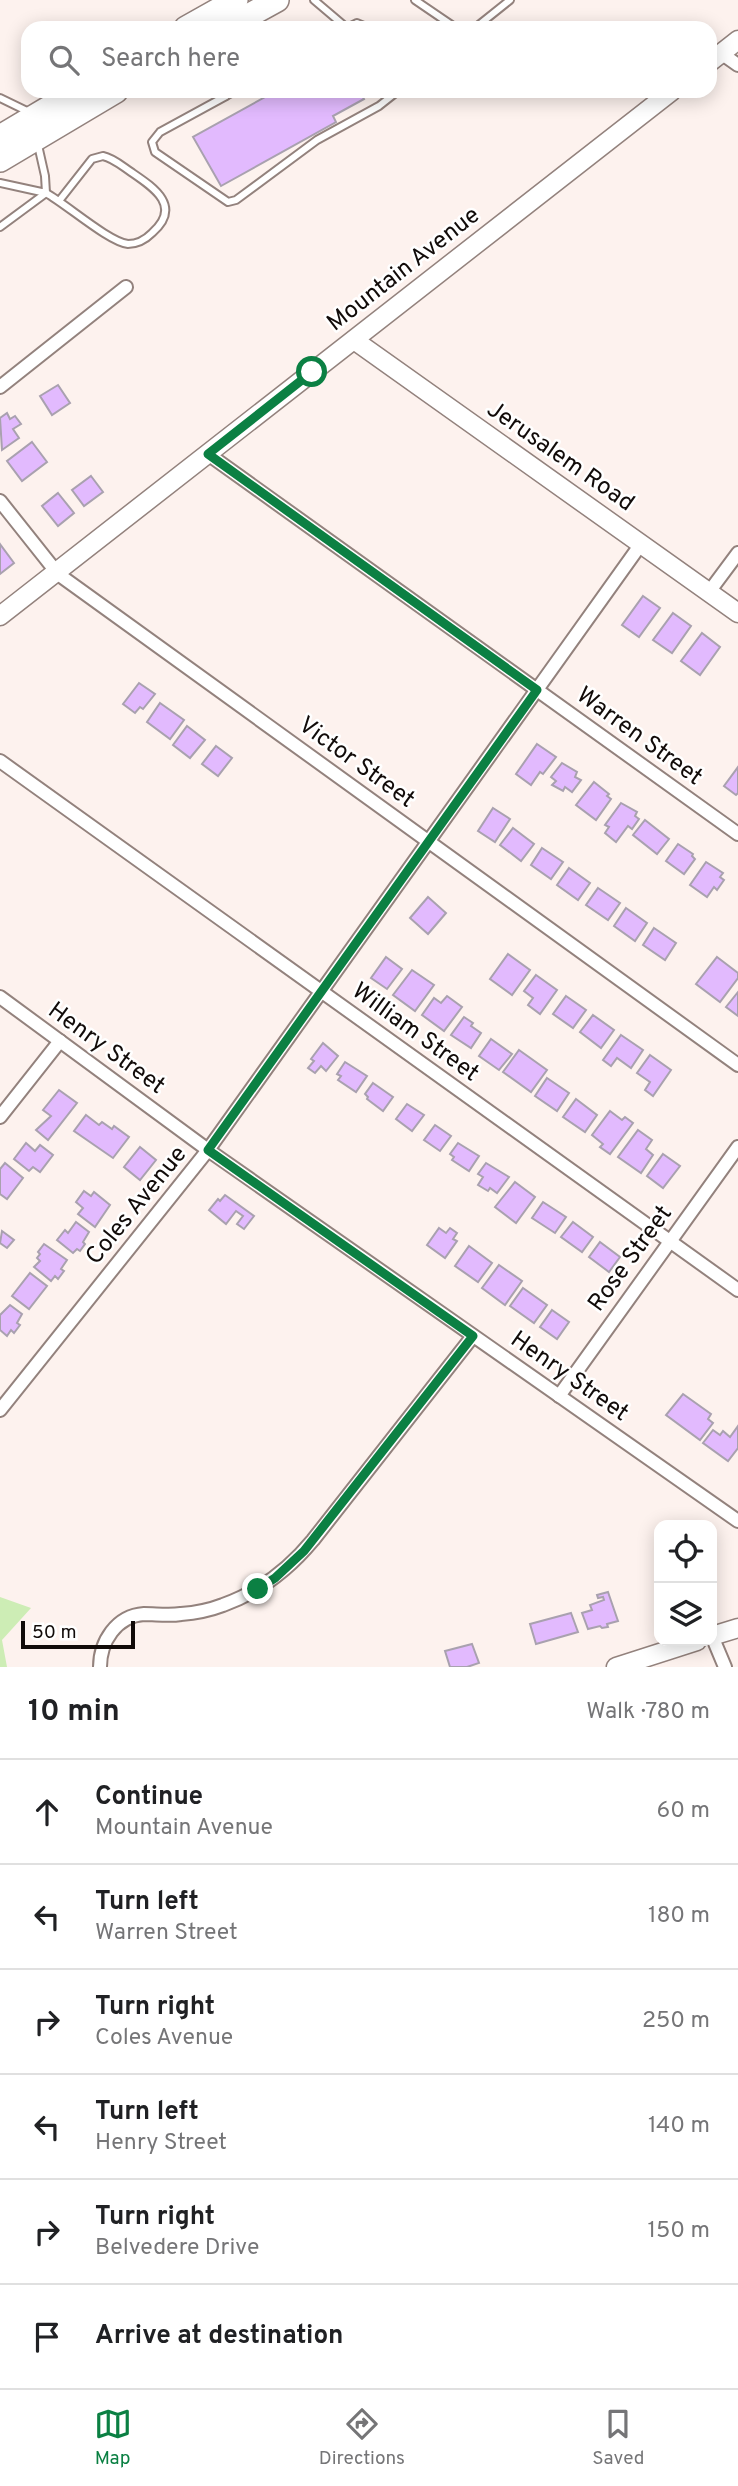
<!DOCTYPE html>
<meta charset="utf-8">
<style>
body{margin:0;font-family:Overpass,sans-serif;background:#f2f2f2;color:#202124}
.controls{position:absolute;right:21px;bottom:21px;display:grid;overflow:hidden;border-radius:14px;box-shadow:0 4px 18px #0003}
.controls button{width:63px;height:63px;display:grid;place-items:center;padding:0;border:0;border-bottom:2px solid #e0e0e0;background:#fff;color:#202124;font:35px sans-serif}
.scale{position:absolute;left:21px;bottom:18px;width:114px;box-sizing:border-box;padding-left:7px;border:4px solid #110b09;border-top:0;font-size:19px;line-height:24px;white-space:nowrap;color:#110b09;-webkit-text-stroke:5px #fff;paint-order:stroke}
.stop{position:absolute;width:21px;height:21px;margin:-16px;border:5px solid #0b8043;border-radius:50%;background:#fff}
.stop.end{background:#0b8043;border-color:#fff;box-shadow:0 2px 7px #0008}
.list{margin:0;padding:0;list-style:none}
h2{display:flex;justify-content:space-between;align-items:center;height:91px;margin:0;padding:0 28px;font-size:30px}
h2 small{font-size:23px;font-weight:400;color:#757577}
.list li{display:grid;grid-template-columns:46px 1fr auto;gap:21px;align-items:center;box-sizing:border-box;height:105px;padding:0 28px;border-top:2px solid #e0e0e0}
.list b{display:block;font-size:26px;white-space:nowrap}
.list p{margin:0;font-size:23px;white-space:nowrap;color:#757577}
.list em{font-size:23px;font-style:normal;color:#757577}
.icon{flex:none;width:38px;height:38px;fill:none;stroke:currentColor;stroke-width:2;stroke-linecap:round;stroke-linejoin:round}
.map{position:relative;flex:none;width:738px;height:1667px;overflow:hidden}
.search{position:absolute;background:#fff;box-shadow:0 4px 18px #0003;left:21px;right:21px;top:21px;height:77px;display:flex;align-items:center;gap:18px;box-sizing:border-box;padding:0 24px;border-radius:21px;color:#757577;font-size:26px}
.sheet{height:721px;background:#fff}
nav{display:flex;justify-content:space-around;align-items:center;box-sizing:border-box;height:98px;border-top:2px solid #e0e0e0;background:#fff;font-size:19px;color:#757577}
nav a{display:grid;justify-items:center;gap:4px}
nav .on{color:#0b8043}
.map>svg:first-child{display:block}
.green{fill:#cdedb5}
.building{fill:#e2bafe;stroke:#a9a1af;stroke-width:2}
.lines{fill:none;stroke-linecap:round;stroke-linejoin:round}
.lane-casing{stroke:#93827d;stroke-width:10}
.street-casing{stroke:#93827d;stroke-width:16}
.secondary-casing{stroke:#93827d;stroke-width:21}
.highway-casing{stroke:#93827d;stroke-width:26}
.lane{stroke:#fff;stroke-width:6}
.street{stroke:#fff;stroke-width:12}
.secondary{stroke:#fff;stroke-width:18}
.highway{stroke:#fff;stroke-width:23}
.route{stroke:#0b8043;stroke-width:9}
.labels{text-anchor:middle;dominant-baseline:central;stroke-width:5;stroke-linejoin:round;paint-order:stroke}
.street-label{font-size:24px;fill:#110b09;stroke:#fff}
</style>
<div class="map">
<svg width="738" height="1667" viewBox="0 0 738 1667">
<rect width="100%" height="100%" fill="#fdf2ee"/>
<path class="green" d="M 0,1597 L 31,1608 L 2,1640 L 7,1667 L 0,1667 Z"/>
<g class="building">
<path d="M 276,91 L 366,91 L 361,94 L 364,99 L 333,116 L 336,122 L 221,186 L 193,137 Z"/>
<path d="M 58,385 L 70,403 L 52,415 L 40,396 Z"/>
<path d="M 7,413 L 10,419 L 15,416 L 21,424 L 13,429 L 19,438 L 2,450 L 0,418 Z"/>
<path d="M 32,442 L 47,462 L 22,481 L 7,461 Z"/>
<path d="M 91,476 L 103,492 L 84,506 L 72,490 Z"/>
<path d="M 58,493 L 74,513 L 58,526 L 42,506 Z"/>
<path d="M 0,544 L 14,563 L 0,574 Z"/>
<path d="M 643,596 L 660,608 L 639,637 L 622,625 Z"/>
<path d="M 673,613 L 691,626 L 672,653 L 653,640 Z"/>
<path d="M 702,633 L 720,647 L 700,675 L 681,661 Z"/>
<path d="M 139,683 L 155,694 L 143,709 L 140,707 L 135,713 L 123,704 Z"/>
<path d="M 160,703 L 184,720 L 170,739 L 147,722 Z"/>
<path d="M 187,726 L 205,740 L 190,758 L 173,745 Z"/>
<path d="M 537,744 L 556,757 L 543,774 L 540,772 L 531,785 L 516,774 Z"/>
<path d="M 216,746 L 232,758 L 218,776 L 202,764 Z"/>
<path d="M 562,763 L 577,772 L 575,777 L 581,780 L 572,792 L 565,787 L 563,791 L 552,785 L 556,781 L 551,777 Z"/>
<path d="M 738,767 L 738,793 L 736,795 L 724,786 Z"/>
<path d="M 594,782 L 609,794 L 607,796 L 611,799 L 596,820 L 576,805 Z"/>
<path d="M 621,803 L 637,812 L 635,816 L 639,819 L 632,829 L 628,826 L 616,842 L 605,833 L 609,827 L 605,825 Z"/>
<path d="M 493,808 L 510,819 L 495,842 L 478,831 Z"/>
<path d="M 645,820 L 669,839 L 657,854 L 633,835 Z"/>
<path d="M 513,828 L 534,844 L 521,861 L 500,845 Z"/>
<path d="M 678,844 L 693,854 L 692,856 L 695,859 L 684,874 L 666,861 Z"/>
<path d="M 542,848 L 563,862 L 551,879 L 531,865 Z"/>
<path d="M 706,862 L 723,873 L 720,877 L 724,880 L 717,890 L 714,887 L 707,897 L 690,885 Z"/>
<path d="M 569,868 L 590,883 L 578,900 L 557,885 Z"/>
<path d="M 598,888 L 620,903 L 608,920 L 586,905 Z"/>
<path d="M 428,897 L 446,913 L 428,934 L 410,918 Z"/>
<path d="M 626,908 L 647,923 L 635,941 L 614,926 Z"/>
<path d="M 654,928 L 676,943 L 665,960 L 643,945 Z"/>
<path d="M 508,954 L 530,970 L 512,995 L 490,979 Z"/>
<path d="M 386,957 L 402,969 L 387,989 L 371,978 Z"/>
<path d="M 717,957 L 738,973 L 738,978 L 720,1002 L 696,984 Z"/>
<path d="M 412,970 L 434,985 L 415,1011 L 393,995 Z"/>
<path d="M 536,975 L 557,990 L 540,1014 L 528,1005 L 533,998 L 524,991 Z"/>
<path d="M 738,992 L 738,1016 L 726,1007 Z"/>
<path d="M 447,996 L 462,1007 L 444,1031 L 422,1015 L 434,998 L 441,1003 Z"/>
<path d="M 566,996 L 586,1010 L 573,1028 L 553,1014 Z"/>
<path d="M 593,1015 L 614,1030 L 601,1048 L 580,1032 Z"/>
<path d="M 464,1017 L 473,1023 L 471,1026 L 481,1033 L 471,1048 L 451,1035 Z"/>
<path d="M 621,1035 L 643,1050 L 631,1068 L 617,1058 L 611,1066 L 603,1060 Z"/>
<path d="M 491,1039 L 512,1054 L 499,1070 L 479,1056 Z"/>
<path d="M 323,1043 L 338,1056 L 326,1071 L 321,1066 L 315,1073 L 308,1068 L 314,1061 L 311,1059 Z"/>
<path d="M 519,1050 L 547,1070 L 531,1092 L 503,1072 Z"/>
<path d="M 650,1055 L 671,1070 L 653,1096 L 645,1090 L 650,1082 L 637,1073 Z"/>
<path d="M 345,1062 L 367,1076 L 356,1092 L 338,1080 L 341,1076 L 337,1074 Z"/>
<path d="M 547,1078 L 569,1093 L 557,1111 L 535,1096 Z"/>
<path d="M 373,1083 L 393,1097 L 383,1111 L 367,1099 L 368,1097 L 365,1094 Z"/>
<path d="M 59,1090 L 77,1103 L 48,1140 L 36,1130 L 51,1116 L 43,1110 Z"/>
<path d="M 576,1099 L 597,1115 L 585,1132 L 563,1117 Z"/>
<path d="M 407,1104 L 424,1115 L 412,1131 L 396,1119 Z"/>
<path d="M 610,1111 L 622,1120 L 625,1117 L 633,1123 L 610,1154 L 600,1147 L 603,1144 L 592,1135 Z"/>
<path d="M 86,1115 L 99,1125 L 102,1122 L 112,1129 L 114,1126 L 129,1137 L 113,1158 L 74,1131 Z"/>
<path d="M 435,1125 L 451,1136 L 440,1151 L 424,1140 Z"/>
<path d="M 638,1130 L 652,1140 L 646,1149 L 653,1155 L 641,1173 L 618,1157 Z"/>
<path d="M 26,1143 L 35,1151 L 40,1145 L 53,1155 L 40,1172 L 33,1167 L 29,1171 L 14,1159 Z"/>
<path d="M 458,1143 L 479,1156 L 469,1171 L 452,1160 L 454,1157 L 450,1154 Z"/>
<path d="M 140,1147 L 156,1160 L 140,1180 L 124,1167 Z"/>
<path d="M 663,1154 L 680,1166 L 663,1188 L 647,1176 Z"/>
<path d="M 5,1163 L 23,1178 L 7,1199 L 0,1194 L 0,1169 Z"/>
<path d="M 486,1163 L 509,1177 L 497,1193 L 490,1188 L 488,1191 L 478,1185 L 483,1177 L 478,1174 Z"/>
<path d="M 515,1182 L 535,1197 L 516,1223 L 495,1207 Z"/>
<path d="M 84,1191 L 91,1196 L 94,1192 L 110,1205 L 95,1227 L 78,1214 L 83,1208 L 76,1202 Z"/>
<path d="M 225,1195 L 254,1216 L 244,1229 L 237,1224 L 243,1216 L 236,1211 L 226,1224 L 209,1210 L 218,1199 L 220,1201 Z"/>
<path d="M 543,1202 L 566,1217 L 555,1233 L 532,1218 Z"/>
<path d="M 76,1222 L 89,1232 L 83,1242 L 85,1244 L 80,1251 L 77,1249 L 73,1253 L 57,1240 L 65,1230 L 68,1233 Z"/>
<path d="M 573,1222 L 593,1237 L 582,1252 L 561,1237 Z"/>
<path d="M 439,1228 L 446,1233 L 450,1228 L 457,1233 L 453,1239 L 457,1241 L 445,1258 L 427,1245 Z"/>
<path d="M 2,1231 L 14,1240 L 7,1248 L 0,1243 Z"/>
<path d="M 600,1242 L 620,1257 L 609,1272 L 589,1257 Z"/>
<path d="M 44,1244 L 67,1260 L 61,1269 L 64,1271 L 58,1279 L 55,1276 L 51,1281 L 34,1267 L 40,1261 L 37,1258 L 40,1254 L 38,1252 Z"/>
<path d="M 469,1246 L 492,1263 L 478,1282 L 455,1266 Z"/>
<path d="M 499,1265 L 522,1281 L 505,1305 L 482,1288 Z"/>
<path d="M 30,1273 L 47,1286 L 29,1309 L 12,1296 Z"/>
<path d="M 523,1288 L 547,1305 L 534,1323 L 510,1306 Z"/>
<path d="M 10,1305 L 22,1314 L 17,1323 L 20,1325 L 14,1333 L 11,1330 L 7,1336 L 0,1330 L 0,1315 Z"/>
<path d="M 552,1310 L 569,1322 L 557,1339 L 540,1327 Z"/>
<path d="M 683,1394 L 711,1414 L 708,1419 L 713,1423 L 700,1440 L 666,1415 Z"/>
<path d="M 738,1426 L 738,1448 L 728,1461 L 703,1443 L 713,1430 L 720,1435 L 723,1431 L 730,1437 Z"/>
<path d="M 608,1592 L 618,1621 L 607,1624 L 608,1627 L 602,1628 L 600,1626 L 588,1629 L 582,1613 L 592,1610 L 590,1605 L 604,1600 L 603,1597 L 598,1598 L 597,1595 Z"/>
<path d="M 571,1613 L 578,1632 L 536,1644 L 530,1624 Z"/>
<path d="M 472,1644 L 479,1663 L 467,1667 L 450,1667 L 445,1651 Z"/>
</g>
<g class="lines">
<g class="lane-casing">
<g id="lane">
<path d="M 314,0 L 347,28 L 357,23 L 369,28"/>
<path d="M 415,0 L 456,28"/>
<path d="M 475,28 L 510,0"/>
<path d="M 223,91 L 226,96 L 160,132 L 152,142 L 155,152 L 228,202 L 236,200 L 317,140 L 379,106 L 398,91"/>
<path d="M 226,96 L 235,91"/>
<path d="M 0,98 L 31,113"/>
<path d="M 0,183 L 46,193 L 45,176 L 38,145"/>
<path d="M 0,227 L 46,193 C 66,204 109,242 128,244 C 138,244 146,239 152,233 C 183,206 153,187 131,172 C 122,166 113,158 103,156 L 92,159 L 59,201"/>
</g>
</g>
<g class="street-casing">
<g id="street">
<path d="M 721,53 L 738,65"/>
<path d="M 0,387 L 126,287"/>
<path d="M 208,454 L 738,834"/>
<path d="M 0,501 L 58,574 L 738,1065"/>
<path d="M 709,592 L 738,553"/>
<path d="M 0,761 L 738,1290"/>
<path d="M 0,997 L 208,1150 L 738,1521"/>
<path d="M 0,1117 L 60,1041"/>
<path d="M 559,1396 L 738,1147"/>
<path d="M 0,1410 L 208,1150 L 641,544"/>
<path d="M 712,1636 L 725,1667"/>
<path d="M 100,1667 C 100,1642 116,1616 144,1614 C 156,1614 169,1616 181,1614 C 195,1613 210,1610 223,1605 C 260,1592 289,1569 313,1540 L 473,1336"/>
</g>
</g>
<g class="secondary-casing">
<g id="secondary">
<path d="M 710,62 L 738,40"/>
<path d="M 354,340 L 738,613"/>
<path d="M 0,616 L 672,91"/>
<path d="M 712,1636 L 738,1628"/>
<path d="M 616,1667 L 697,1641"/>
</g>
</g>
<g class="highway-casing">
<g id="highway">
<path d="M 186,28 L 236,0"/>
<path d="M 226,28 L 277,0"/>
<path d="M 0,137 L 77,91"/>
<path d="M 0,160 L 116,91"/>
</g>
</g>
<use href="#lane" class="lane"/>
<use href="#street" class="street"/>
<use href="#secondary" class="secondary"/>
<use href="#highway" class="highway"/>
</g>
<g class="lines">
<path class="route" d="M 258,1589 L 275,1578 L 304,1551 L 473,1336 L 208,1150 L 537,690 L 208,454 L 312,372"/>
</g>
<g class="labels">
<g class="street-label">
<text transform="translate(404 270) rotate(-38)">Mountain Avenue</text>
<text transform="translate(560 457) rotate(35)">Jerusalem Road</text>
<text transform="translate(639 737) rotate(36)">Warren Street</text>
<text transform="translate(356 763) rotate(36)">Victor Street</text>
<text transform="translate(415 1033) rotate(36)">William Street</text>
<text transform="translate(106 1049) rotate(36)">Henry Street</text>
<text transform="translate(137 1206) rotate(-51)">Coles Avenue</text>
<text transform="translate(631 1259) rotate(-54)">Rose Street</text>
<text transform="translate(569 1377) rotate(35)">Henry Street</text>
</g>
</g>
</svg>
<div class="controls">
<button><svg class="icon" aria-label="locate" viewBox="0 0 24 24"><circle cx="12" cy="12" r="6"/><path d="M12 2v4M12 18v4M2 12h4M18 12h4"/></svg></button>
<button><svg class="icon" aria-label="layers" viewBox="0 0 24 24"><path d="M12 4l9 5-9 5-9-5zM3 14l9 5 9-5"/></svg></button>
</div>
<div class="scale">50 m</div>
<div class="stop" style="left:312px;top:372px"></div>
<div class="stop end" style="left:258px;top:1589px"></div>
<div class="search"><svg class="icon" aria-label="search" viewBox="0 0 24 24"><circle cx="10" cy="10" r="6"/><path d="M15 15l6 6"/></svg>Search here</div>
</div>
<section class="sheet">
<h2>10 min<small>Walk · 780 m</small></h2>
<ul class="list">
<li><svg class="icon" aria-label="ahead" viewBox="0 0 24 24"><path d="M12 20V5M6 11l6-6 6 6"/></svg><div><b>Continue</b><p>Mountain Avenue</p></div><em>60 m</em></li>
<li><svg class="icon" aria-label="left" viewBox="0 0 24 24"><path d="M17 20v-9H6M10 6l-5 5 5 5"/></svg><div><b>Turn left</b><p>Warren Street</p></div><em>180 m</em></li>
<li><svg class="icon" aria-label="right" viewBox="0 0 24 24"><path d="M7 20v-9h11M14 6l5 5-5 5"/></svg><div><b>Turn right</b><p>Coles Avenue</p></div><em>250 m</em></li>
<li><svg class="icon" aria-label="left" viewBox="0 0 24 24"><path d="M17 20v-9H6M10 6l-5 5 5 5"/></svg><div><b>Turn left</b><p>Henry Street</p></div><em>140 m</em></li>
<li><svg class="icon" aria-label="right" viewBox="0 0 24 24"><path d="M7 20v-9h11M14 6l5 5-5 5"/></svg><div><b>Turn right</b><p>Belvedere Drive</p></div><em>150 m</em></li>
<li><svg class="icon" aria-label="arrive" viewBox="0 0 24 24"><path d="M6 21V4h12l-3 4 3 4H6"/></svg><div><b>Arrive at destination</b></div></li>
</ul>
</section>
<nav>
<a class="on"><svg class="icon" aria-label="map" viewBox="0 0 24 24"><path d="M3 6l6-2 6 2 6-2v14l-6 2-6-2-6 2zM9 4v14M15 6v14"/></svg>Map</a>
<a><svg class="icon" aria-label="directions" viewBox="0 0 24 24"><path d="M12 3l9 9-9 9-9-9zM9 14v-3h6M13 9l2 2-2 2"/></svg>Directions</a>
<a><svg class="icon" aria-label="saved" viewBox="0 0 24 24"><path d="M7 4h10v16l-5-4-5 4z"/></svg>Saved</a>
</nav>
